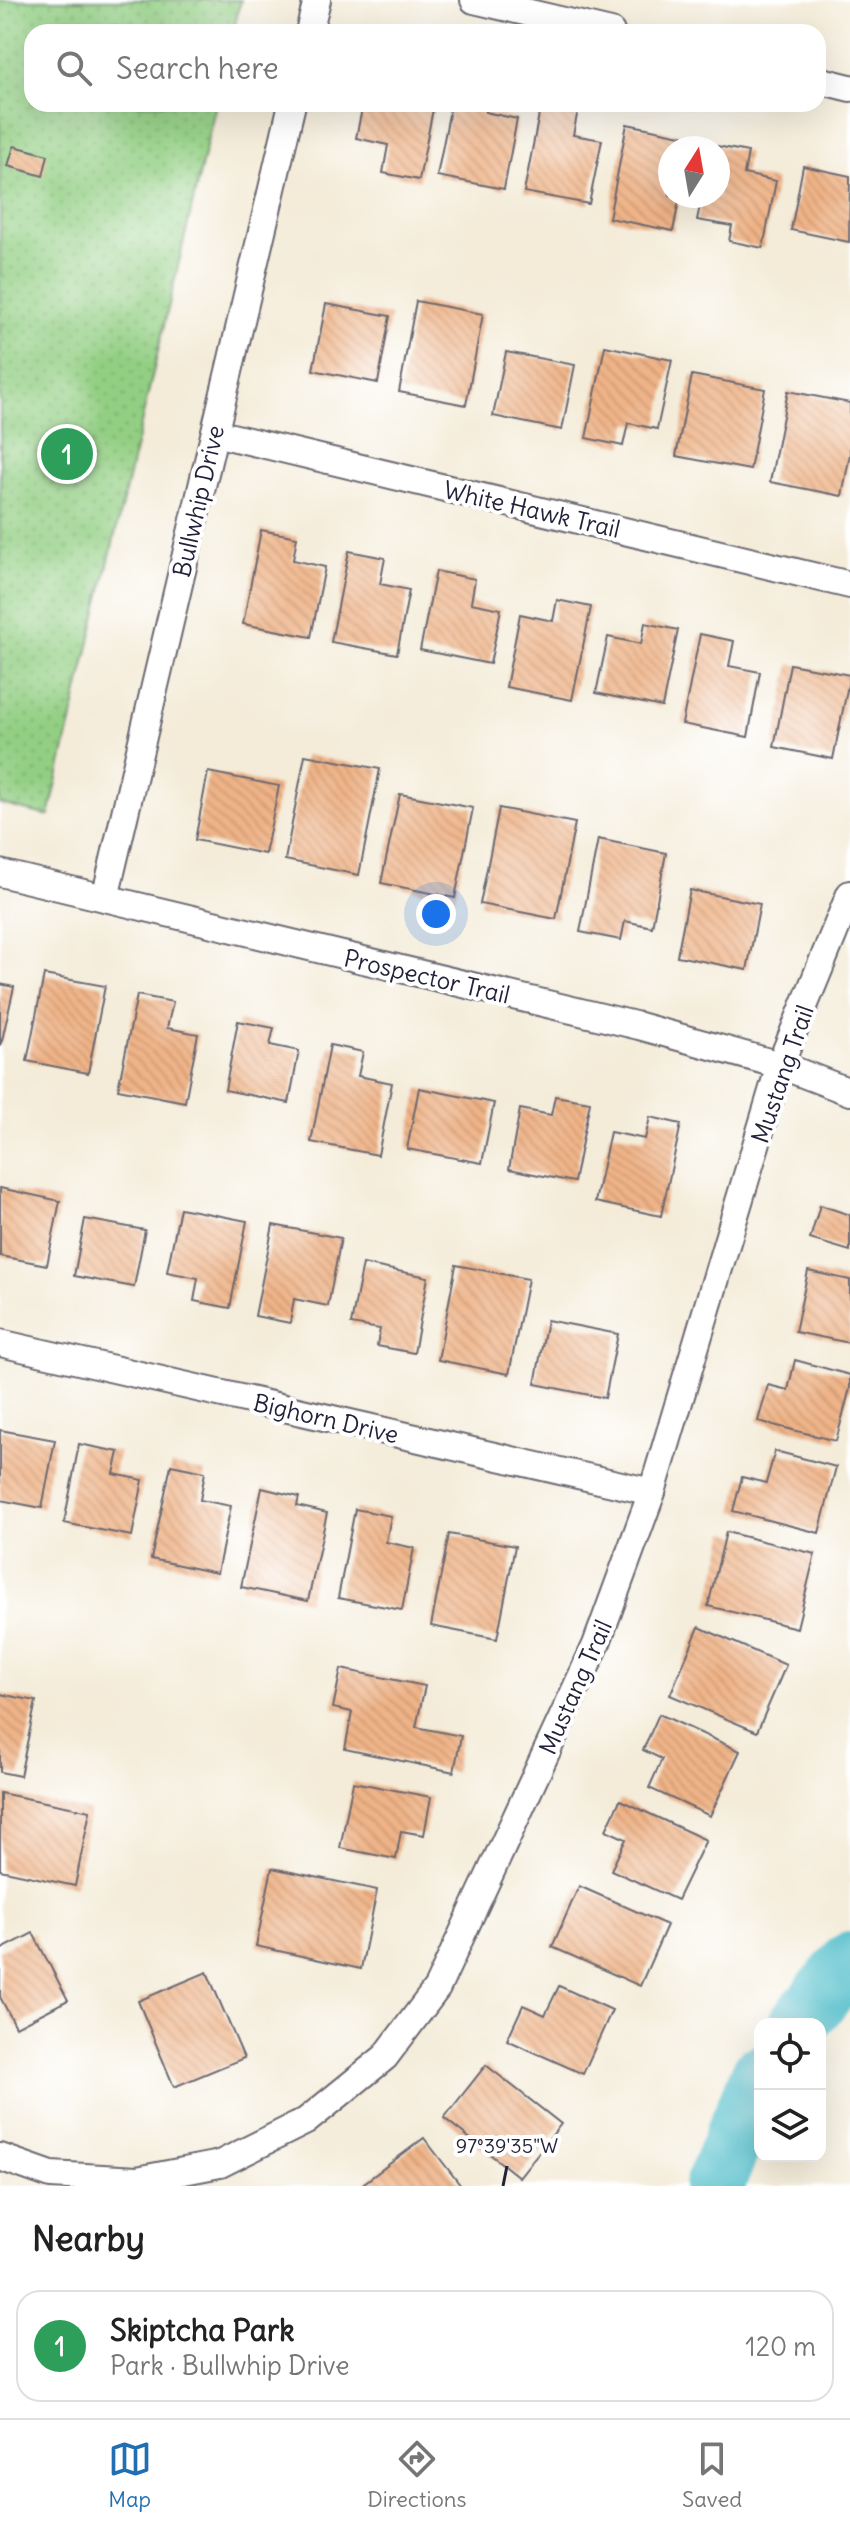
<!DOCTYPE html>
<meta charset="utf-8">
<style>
body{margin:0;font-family:Delius,sans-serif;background:#f6f6f6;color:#222}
.controls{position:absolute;right:24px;bottom:24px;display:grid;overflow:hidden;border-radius:16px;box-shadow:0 8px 32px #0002}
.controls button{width:72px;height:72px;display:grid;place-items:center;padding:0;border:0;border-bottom:2px solid #e0e0e0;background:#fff;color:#222;font:40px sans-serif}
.compass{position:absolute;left:658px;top:136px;width:72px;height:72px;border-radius:50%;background:#fff;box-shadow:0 8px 32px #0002;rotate:11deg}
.you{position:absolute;left:436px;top:914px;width:28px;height:28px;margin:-20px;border:6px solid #fff;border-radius:50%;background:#1a73e8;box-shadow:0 0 0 12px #1a73e833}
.badge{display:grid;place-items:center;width:52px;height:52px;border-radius:50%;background:#1f6fb2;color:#fff;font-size:26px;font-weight:700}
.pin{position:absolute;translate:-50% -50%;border:4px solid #fff;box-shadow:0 2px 8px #0006}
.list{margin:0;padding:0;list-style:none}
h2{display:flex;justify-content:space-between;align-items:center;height:104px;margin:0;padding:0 32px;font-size:34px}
h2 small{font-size:26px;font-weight:400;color:#767676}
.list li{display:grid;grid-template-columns:52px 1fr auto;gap:24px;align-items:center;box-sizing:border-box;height:112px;margin:0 16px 16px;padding:0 16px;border:2px solid #e0e0e0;border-radius:24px}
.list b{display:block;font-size:30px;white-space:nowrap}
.list p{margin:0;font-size:26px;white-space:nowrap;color:#767676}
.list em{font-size:26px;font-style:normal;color:#767676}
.icon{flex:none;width:44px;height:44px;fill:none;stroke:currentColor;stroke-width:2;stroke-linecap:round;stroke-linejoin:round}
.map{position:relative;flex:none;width:850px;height:2186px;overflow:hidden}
.search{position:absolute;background:#fff;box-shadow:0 8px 32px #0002;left:24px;right:24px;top:24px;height:88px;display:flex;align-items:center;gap:20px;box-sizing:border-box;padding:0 28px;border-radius:24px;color:#767676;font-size:30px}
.sheet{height:232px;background:#fff}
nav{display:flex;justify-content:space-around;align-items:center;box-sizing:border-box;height:112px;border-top:2px solid #e0e0e0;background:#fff;font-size:22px;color:#767676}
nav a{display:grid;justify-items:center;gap:4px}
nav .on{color:#1f6fb2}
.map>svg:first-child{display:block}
.park{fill:url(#park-dots);stroke:#5a785f;stroke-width:2}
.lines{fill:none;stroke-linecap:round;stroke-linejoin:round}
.river{stroke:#51beca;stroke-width:60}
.building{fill:url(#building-back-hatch)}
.minor-casing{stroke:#6c6972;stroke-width:30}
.minor{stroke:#fff;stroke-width:26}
.ticks{fill:none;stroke:#22223b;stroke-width:3}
.labels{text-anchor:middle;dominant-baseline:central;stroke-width:8;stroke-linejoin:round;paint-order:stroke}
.street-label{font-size:24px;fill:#22223b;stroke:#fff}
.ticks-label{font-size:20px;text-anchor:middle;fill:#22223b;stroke:#fff;stroke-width:8;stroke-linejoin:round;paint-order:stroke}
</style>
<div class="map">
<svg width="850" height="2186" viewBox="0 0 850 2186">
<defs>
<pattern id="park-dots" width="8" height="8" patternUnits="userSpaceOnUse" patternTransform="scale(2)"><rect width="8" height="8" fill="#93cf83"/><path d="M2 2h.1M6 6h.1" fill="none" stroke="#7eb172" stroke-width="1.8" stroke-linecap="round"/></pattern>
<pattern id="building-back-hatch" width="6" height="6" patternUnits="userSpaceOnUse" patternTransform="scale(2)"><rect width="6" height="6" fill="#efb387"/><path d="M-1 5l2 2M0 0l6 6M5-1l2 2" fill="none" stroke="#cd9a75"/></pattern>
</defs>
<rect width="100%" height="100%" fill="#fff"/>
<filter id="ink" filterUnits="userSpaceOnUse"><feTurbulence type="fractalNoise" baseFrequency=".0125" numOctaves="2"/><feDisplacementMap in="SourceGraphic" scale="16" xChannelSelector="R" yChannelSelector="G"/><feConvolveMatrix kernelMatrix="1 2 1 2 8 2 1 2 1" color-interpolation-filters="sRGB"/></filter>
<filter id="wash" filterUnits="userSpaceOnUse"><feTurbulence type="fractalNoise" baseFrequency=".006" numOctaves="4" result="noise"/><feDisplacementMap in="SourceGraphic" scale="32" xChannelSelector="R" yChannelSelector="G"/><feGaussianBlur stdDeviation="1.8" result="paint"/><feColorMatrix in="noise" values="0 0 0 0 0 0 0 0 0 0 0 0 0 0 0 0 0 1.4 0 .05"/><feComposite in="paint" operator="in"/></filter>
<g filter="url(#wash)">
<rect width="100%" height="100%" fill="#f4ecd9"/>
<path class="park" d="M 0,0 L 241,0 L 233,32 L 32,32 L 32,104 L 216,104 L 49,816 L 0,804 Z"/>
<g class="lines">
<g class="river">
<path d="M 798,2024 L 850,1962"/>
<path d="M 714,2186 L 760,2075"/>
</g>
</g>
<g id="blocks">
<g class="building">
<path d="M 363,104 L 434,104 L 419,180 L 383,173 L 388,145 L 356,138 Z"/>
<path d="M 451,104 L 487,104 L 485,112 L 517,119 L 504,189 L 437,176 Z"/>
<path d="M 541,104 L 578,110 L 573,135 L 602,140 L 589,204 L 524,192 Z"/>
<path d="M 627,124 L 691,137 L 689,148 L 670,148 L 670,196 L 680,196 L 673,231 L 609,218 Z"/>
<path d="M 712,145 L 748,152 L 744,174 L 776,181 L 763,248 L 729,241 L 732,226 L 697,220 L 702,196 L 718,196 L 718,148 L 711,148 Z"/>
<path d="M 14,146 L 48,155 L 43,176 L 8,166 Z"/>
<path d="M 803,166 L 850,176 L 849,242 L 791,230 Z"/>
<path d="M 416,301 L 483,314 L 466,405 L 399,392 Z"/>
<path d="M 326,304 L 390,316 L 378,383 L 313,370 Z"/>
<path d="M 605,346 L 672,360 L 657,429 L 628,423 L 623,446 L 586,438 Z"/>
<path d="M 506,352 L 575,365 L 562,430 L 493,416 Z"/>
<path d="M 692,375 L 765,389 L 750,470 L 676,456 Z"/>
<path d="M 788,391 L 850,403 L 850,454 L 842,496 L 770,482 Z"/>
<path d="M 261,530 L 297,537 L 293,560 L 325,567 L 311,637 L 243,624 Z"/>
<path d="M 349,551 L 385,558 L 380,584 L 409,590 L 397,654 L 331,642 Z"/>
<path d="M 436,571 L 475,579 L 471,603 L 501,609 L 490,664 L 420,650 Z"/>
<path d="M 557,600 L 591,607 L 572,700 L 506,687 L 520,614 L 553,621 Z"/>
<path d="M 645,623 L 678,630 L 662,707 L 596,693 L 608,637 L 641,644 Z"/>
<path d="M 700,634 L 734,641 L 729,666 L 760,672 L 748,737 L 682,724 Z"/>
<path d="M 790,664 L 850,675 L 833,759 L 774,747 Z"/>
<path d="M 305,755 L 380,769 L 359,875 L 285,860 Z"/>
<path d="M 208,772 L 279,786 L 265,854 L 195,840 Z"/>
<path d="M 400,794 L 473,808 L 455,898 L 381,883 Z"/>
<path d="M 499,808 L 575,823 L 556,919 L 480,904 Z"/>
<path d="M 598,839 L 666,853 L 652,927 L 625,921 L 621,940 L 580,932 Z"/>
<path d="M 690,890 L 760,904 L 747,970 L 677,956 Z"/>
<path d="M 44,975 L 105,986 L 88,1073 L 27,1061 Z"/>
<path d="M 0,984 L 14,987 L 1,1045 L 0,1045 Z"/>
<path d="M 137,995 L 173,1002 L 167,1028 L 198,1034 L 185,1102 L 118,1089 Z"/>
<path d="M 238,1021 L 274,1028 L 270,1045 L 299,1051 L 289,1103 L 225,1090 Z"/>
<path d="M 330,1045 L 363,1052 L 358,1076 L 392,1083 L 378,1155 L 311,1142 Z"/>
<path d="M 419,1088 L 494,1103 L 482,1163 L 407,1149 Z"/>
<path d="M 555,1096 L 590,1102 L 574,1182 L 509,1169 L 520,1109 L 551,1115 Z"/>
<path d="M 650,1117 L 681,1124 L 661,1216 L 595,1202 L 610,1132 L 645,1139 Z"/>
<path d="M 0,1188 L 60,1201 L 47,1265 L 0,1256 Z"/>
<path d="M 820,1205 L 850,1215 L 850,1251 L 810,1239 Z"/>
<path d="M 180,1208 L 247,1221 L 230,1308 L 194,1301 L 198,1278 L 167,1272 Z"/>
<path d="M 85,1219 L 145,1230 L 134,1287 L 74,1276 Z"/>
<path d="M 273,1225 L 341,1238 L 328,1306 L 294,1299 L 290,1323 L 255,1316 Z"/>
<path d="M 363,1264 L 428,1277 L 414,1353 L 377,1346 L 380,1329 L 351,1324 Z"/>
<path d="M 456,1265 L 528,1279 L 509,1374 L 438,1360 Z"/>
<path d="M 808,1271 L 850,1280 L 850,1343 L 795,1332 Z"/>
<path d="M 547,1320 L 618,1334 L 605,1398 L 535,1384 Z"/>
<path d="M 795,1360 L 850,1375 L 850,1388 L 836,1441 L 758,1421 L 768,1385 L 788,1390 Z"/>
<path d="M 0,1430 L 55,1440 L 42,1508 L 0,1500 Z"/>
<path d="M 79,1444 L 119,1452 L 114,1474 L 143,1480 L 132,1536 L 64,1523 Z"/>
<path d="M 775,1451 L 836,1467 L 819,1533 L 733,1511 L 742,1477 L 766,1483 Z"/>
<path d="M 171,1465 L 205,1472 L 200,1500 L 231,1506 L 217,1573 L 151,1559 Z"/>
<path d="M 262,1488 L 299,1497 L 297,1506 L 327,1513 L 308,1601 L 241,1587 Z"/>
<path d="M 355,1509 L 391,1516 L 386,1542 L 414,1548 L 402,1610 L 338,1598 Z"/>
<path d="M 726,1532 L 815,1554 L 797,1628 L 708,1606 Z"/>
<path d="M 449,1534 L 515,1546 L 497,1639 L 431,1626 Z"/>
<path d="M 699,1627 L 786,1665 L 757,1732 L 670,1695 Z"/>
<path d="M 341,1669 L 425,1686 L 416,1727 L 461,1736 L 454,1772 L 345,1749 L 352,1712 L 333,1708 Z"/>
<path d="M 0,1694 L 36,1701 L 20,1776 L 0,1772 Z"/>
<path d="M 659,1714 L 740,1751 L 710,1816 L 649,1788 L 662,1759 L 643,1750 Z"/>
<path d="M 353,1782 L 431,1797 L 424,1835 L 401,1831 L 396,1859 L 340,1848 Z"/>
<path d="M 0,1793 L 90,1811 L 75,1886 L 0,1870 Z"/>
<path d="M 620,1800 L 706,1840 L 677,1900 L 611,1870 L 626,1839 L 606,1830 Z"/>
<path d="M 272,1868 L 377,1890 L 361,1969 L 256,1946 Z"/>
<path d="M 579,1886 L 667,1925 L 640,1986 L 552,1947 Z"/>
<path d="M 33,1933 L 68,2000 L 16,2027 L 0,1997 L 0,1950 Z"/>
<path d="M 207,1972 L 244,2058 L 174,2087 L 138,2001 Z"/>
<path d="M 559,1986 L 612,2010 L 583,2074 L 507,2040 L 523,2005 L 545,2015 Z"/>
<path d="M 486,2065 L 561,2124 L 519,2177 L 444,2118 Z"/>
<path d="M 424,2138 L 461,2186 L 366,2186 L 364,2183 Z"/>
</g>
</g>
</g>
<g filter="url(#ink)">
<use href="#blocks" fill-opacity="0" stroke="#6c6972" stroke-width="2"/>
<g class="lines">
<g class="minor-casing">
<g id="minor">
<path d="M 474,0 L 611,32"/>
<path d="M 309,32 L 317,0"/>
<path d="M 818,80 L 850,88"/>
<path d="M 215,433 L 850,585"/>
<path d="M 0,873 L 639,1026 L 780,1065 L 850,1092"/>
<path d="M 105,898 L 292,104"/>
<path d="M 0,1343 L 652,1492"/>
<path d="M 0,2157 L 51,2175 L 137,2180 L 220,2164 L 306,2121 L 385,2057 L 437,1988 L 596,1645 L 652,1492 L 780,1065 L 850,894"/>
</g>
</g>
<use href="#minor" class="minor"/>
</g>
</g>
<path class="ticks" d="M 503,2186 L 507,2166"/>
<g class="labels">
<g class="street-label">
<text transform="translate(198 501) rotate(-77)">Bullwhip Drive</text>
<text transform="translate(532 509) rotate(13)">White Hawk Trail</text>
<text transform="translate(427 976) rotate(13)">Prospector Trail</text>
<text transform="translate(782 1074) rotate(-71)">Mustang Trail</text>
<text transform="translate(326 1418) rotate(13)">Bighorn Drive</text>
<text transform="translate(575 1687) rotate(-66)">Mustang Trail</text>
</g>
</g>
<g class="ticks-label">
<text x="507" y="2153">97°39'35"W</text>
</g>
</svg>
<div class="controls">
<button><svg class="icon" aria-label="locate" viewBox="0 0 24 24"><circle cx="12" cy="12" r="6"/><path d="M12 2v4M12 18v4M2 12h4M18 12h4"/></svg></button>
<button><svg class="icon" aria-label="layers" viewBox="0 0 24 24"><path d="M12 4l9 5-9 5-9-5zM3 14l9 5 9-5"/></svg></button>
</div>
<svg class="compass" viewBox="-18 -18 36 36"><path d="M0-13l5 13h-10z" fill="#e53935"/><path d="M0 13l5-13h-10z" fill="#767676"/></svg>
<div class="you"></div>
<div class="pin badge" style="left:67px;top:454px;background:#2e9e5b">1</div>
<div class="search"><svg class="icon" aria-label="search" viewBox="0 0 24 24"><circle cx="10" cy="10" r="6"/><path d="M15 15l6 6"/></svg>Search here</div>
</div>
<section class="sheet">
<h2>Nearby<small></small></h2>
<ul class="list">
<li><span class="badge" style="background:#2e9e5b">1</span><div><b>Skiptcha Park</b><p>Park · Bullwhip Drive</p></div><em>120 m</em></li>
</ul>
</section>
<nav>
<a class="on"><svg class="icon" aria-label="map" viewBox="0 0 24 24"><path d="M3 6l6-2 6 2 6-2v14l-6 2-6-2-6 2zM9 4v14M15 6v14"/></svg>Map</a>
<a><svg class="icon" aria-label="directions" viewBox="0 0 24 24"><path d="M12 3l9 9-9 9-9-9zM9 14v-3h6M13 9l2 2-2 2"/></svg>Directions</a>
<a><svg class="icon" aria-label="saved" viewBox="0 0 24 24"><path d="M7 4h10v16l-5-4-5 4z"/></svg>Saved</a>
</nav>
